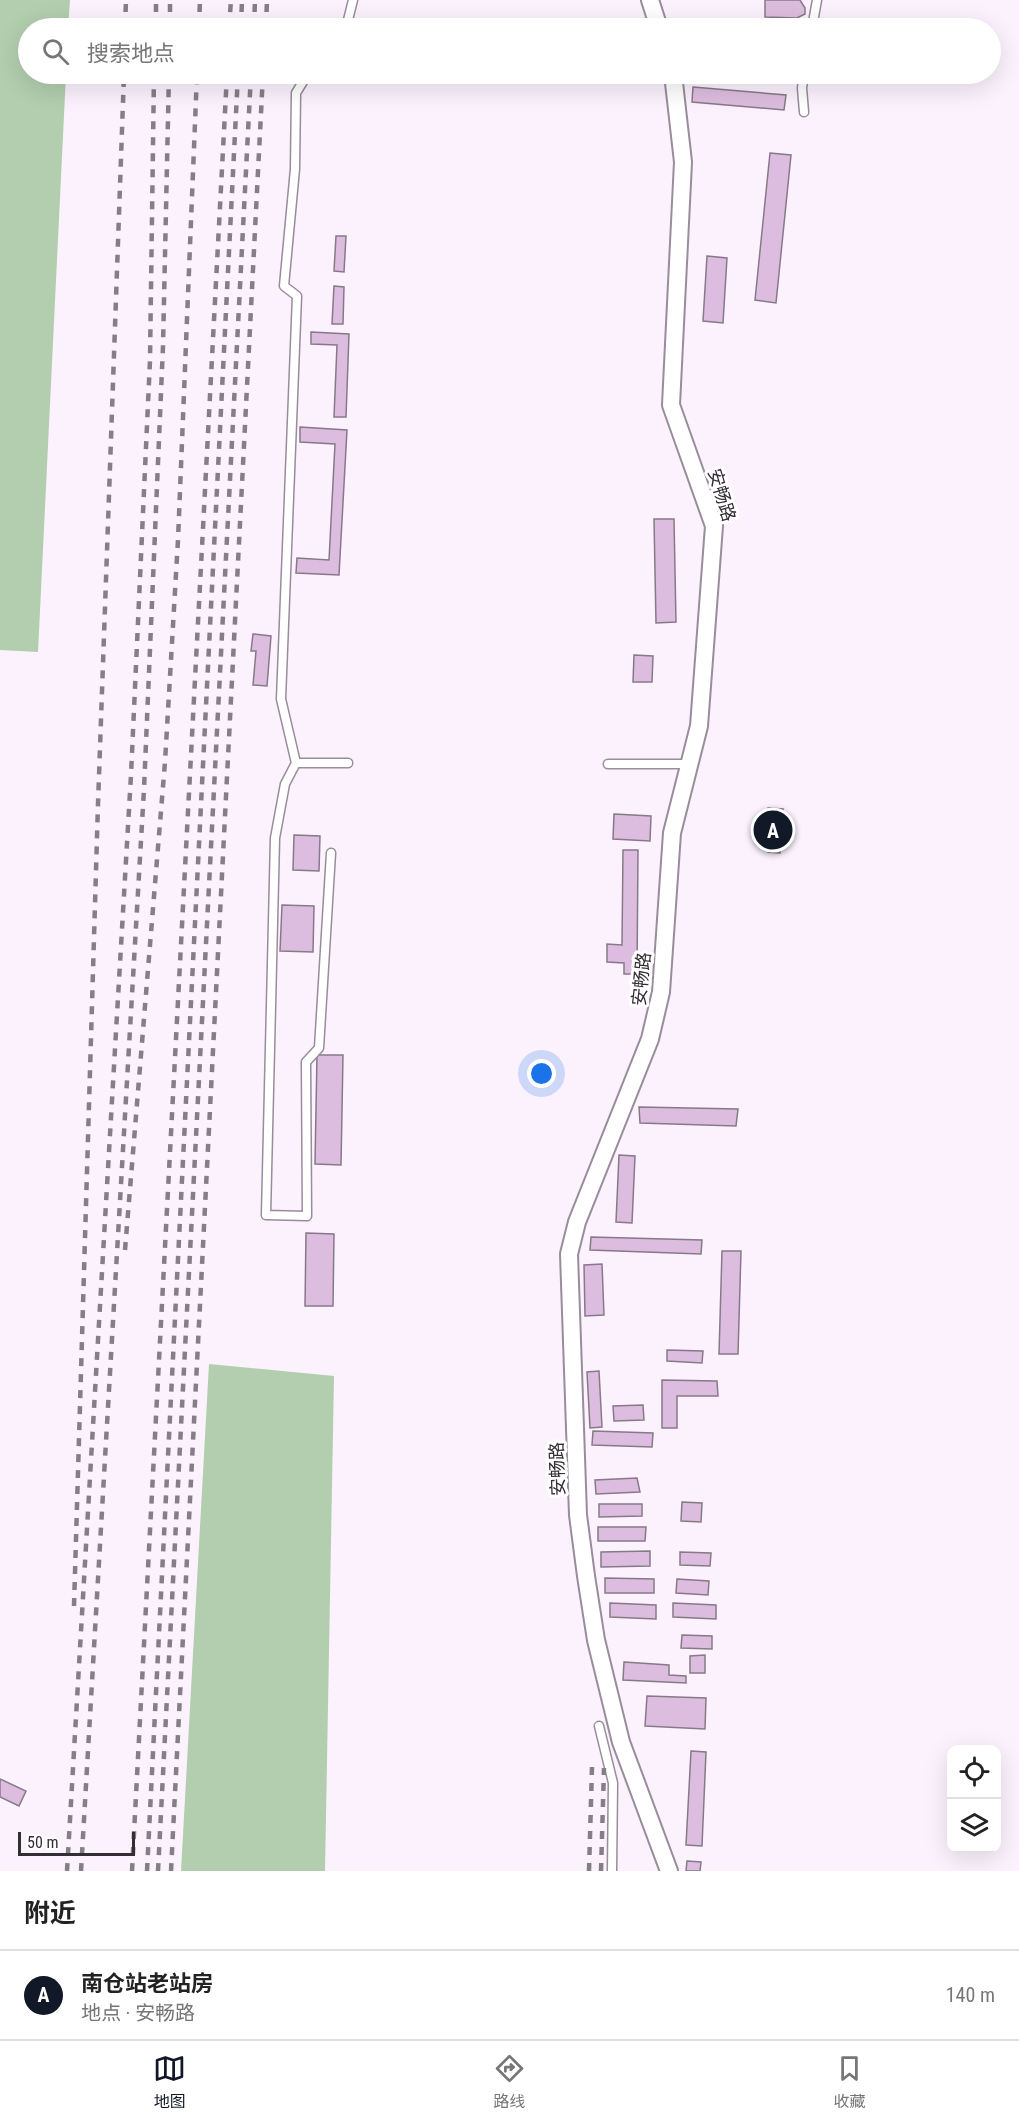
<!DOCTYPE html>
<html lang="zh">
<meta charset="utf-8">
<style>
body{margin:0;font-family:"Roboto Condensed","Noto Sans SC",sans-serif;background:#f6f6f6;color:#222}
.controls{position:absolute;right:18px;bottom:18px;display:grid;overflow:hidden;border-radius:12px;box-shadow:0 6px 24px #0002}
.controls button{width:54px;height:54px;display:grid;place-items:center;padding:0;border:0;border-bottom:2px solid #e0e0e0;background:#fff;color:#222;font:30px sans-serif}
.scale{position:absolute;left:18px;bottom:15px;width:117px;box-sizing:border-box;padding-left:6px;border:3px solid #332d34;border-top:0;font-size:16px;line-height:21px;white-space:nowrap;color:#332d34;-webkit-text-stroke:4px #fff;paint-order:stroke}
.you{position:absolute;left:542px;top:1074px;width:21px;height:21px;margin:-15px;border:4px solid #fff;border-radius:50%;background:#1a73e8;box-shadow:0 0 0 9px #1a73e833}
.badge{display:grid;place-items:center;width:39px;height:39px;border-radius:50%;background:#111827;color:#fff;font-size:20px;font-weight:700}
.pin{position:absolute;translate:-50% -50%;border:3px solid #fff;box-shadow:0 2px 6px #0006}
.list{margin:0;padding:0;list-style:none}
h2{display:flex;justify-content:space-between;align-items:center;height:78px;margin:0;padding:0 24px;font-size:26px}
h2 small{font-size:20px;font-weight:400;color:#767676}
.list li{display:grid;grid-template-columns:39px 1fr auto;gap:18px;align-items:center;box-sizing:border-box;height:90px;padding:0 24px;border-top:2px solid #e0e0e0}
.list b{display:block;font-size:22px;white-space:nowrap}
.list p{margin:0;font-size:20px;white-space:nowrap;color:#767676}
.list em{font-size:20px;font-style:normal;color:#767676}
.icon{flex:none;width:33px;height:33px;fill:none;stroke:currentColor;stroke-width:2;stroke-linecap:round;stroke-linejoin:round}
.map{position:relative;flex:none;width:1019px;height:1871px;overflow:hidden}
.search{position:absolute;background:#fff;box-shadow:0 6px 24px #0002;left:18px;right:18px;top:18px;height:66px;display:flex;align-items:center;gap:15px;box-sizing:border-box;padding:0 21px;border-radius:33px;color:#767676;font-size:22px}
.sheet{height:168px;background:#fff}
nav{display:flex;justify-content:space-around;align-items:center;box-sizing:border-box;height:84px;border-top:2px solid #e0e0e0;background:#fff;font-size:16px;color:#767676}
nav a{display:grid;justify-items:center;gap:3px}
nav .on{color:#111827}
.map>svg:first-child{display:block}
.green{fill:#b2ceae}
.building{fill:#ddbddf;stroke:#877988;stroke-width:1.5}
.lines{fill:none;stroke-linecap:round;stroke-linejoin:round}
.lane-casing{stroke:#998c9c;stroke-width:11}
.street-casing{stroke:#998c9c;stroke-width:20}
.lane{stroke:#fff;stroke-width:8}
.street{stroke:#fff;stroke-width:16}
.rail{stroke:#857e86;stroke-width:4.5;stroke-dasharray:8 8;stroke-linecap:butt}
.labels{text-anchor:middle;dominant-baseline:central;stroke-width:6;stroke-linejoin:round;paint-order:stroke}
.street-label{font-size:18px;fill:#332d34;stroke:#fff}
</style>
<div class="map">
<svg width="1019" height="1871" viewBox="0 0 1019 1871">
<rect width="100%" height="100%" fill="#fbf2fd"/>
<g class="green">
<path d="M 0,0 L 70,0 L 68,28 L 28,28 L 28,74 L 66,74 L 38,652 L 0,650 Z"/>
<path d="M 209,1364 L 334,1376 L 325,1871 L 181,1871 Z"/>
</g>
<g class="building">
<path d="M 765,0 L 800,0 L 805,8 L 805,14 L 797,18 L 765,17 Z"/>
<path d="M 687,74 L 734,74 L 733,80 Z"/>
<path d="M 693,87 L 786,95 L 784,110 L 692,102 Z"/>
<path d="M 770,153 L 791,155 L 776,303 L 755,300 Z"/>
<path d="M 336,236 L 346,236 L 344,272 L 334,271 Z"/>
<path d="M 707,256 L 727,258 L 723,323 L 703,321 Z"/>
<path d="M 334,286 L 344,287 L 343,324 L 332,324 Z"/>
<path d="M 311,332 L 349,334 L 346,417 L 334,417 L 337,345 L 311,344 Z"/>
<path d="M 300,427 L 347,430 L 339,575 L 296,573 L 297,558 L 329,560 L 335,444 L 300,442 Z"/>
<path d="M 654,519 L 674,519 L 676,622 L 656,623 Z"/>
<path d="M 253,634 L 271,636 L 267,686 L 253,685 L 256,651 L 251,651 Z"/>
<path d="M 634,655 L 653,656 L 652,682 L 633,682 Z"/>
<path d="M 768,808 L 783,809 L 784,840 L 780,840 L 780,853 L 768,852 L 768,838 L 761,837 L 762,820 L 767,820 Z"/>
<path d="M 614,814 L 651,816 L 650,841 L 613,839 Z"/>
<path d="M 294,835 L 320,836 L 319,871 L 293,870 Z"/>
<path d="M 623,850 L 638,850 L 637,974 L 624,974 L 624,963 L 607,962 L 607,944 L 622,945 Z"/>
<path d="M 282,905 L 314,906 L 313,952 L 280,951 Z"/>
<path d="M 317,1055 L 343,1055 L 341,1165 L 315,1164 Z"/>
<path d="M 639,1107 L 738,1109 L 736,1126 L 640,1123 Z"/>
<path d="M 619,1155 L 635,1156 L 632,1223 L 616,1222 Z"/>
<path d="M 306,1233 L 334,1234 L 333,1306 L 305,1306 Z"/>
<path d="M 591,1237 L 702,1240 L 701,1254 L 590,1250 Z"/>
<path d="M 722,1251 L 741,1251 L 738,1354 L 719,1354 Z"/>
<path d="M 602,1264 L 604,1315 L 585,1316 L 584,1265 Z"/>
<path d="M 667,1350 L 703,1351 L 702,1363 L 667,1361 Z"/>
<path d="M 599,1371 L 602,1427 L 590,1428 L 587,1372 Z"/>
<path d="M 662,1380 L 717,1381 L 718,1396 L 677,1396 L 677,1428 L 662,1428 Z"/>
<path d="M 643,1405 L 644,1420 L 614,1421 L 613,1406 Z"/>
<path d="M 593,1431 L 653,1433 L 652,1447 L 592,1445 Z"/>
<path d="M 637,1478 L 640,1492 L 596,1494 L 595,1480 Z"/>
<path d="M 682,1502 L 702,1503 L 701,1522 L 681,1521 Z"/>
<path d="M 599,1504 L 642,1504 L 642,1516 L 599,1517 Z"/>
<path d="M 598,1527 L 646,1527 L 645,1541 L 598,1541 Z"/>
<path d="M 650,1551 L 650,1566 L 601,1567 L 601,1552 Z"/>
<path d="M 680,1552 L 711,1553 L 710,1566 L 680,1565 Z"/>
<path d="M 605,1578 L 654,1579 L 654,1593 L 605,1593 Z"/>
<path d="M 677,1579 L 709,1581 L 708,1595 L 676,1593 Z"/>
<path d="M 610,1603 L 656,1605 L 656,1619 L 610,1617 Z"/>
<path d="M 673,1603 L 716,1605 L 716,1619 L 673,1617 Z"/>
<path d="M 682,1635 L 712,1636 L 712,1649 L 681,1648 Z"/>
<path d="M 705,1655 L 705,1673 L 690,1673 L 690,1656 Z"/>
<path d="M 624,1662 L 669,1665 L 669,1675 L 686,1676 L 686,1683 L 623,1680 Z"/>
<path d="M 647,1696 L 706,1698 L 705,1729 L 645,1726 Z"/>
<path d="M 691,1751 L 706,1752 L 702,1846 L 686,1845 Z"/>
<path d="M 0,1779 L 26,1791 L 19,1806 L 0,1797 Z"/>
<path d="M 687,1861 L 701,1862 L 700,1871 L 686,1871 Z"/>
</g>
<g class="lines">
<g class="lane-casing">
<g id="lane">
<path d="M 346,28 L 353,0"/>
<path d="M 812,28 L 817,0"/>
<path d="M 313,74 L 304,80 L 296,93 L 295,169 L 284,286 L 297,296 L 281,699 L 296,763 L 285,784 L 275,838 L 266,1215 L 307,1216 L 306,1062 L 319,1048 L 331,853"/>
<path d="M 804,112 L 802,88 L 804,74"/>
<path d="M 296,763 L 348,763"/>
<path d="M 608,764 L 689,764"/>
<path d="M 599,1726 L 613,1783 L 612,1871"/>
</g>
</g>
<g class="street-casing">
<g id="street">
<path d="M 650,0 L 659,28"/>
<path d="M 669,1871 L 621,1742 L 596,1640 L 586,1576 L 578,1515 L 569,1254 L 577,1222 L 650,1039 L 661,992 L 672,833 L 699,726 L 714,526 L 671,405 L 683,162 L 673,74"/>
</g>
</g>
<use href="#lane" class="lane"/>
<use href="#street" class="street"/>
<g class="rail">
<path d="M 125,28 L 126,0"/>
<path d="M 156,28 L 156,0"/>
<path d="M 170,28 L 170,0"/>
<path d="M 199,28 L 200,0"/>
<path d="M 229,28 L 231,0"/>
<path d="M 241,28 L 242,0"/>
<path d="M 254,28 L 255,0"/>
<path d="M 266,28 L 267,0"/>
<path d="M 125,1250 L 165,762 L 178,540 L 197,74"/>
<path d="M 74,1606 L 98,804 L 124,74"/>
<path d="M 67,1871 L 131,775 L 150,360 L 154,74"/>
<path d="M 81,1871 L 144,789 L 163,346 L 169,74"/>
<path d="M 132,1871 L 227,74"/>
<path d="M 147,1871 L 238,74"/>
<path d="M 158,1871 L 251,74"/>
<path d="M 171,1871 L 263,74"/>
<path d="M 589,1871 L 592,1767"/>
<path d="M 601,1871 L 604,1768"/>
</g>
</g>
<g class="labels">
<g class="street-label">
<text transform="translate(722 495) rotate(73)">安畅路</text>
<text transform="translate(641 979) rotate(-84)">安畅路</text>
<text transform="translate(557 1469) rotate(-92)">安畅路</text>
</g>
</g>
</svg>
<div class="controls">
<button><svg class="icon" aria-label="locate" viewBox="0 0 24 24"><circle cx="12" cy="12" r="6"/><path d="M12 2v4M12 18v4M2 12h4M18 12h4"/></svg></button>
<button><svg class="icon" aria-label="layers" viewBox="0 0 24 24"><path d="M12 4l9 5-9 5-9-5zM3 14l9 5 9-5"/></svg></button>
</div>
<div class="scale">50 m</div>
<div class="you"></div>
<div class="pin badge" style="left:773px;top:830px">A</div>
<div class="search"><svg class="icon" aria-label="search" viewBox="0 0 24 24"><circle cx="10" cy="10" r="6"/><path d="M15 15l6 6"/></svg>搜索地点</div>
</div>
<section class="sheet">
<h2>附近<small></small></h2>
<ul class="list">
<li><span class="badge">A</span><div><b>南仓站老站房</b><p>地点 · 安畅路</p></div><em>140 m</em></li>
</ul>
</section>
<nav>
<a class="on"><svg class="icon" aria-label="map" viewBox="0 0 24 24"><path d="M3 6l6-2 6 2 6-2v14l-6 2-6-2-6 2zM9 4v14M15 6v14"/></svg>地图</a>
<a><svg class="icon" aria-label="directions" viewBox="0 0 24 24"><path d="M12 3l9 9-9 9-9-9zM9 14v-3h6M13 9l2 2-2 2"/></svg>路线</a>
<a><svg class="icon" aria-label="saved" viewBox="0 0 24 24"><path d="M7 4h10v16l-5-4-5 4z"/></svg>收藏</a>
</nav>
